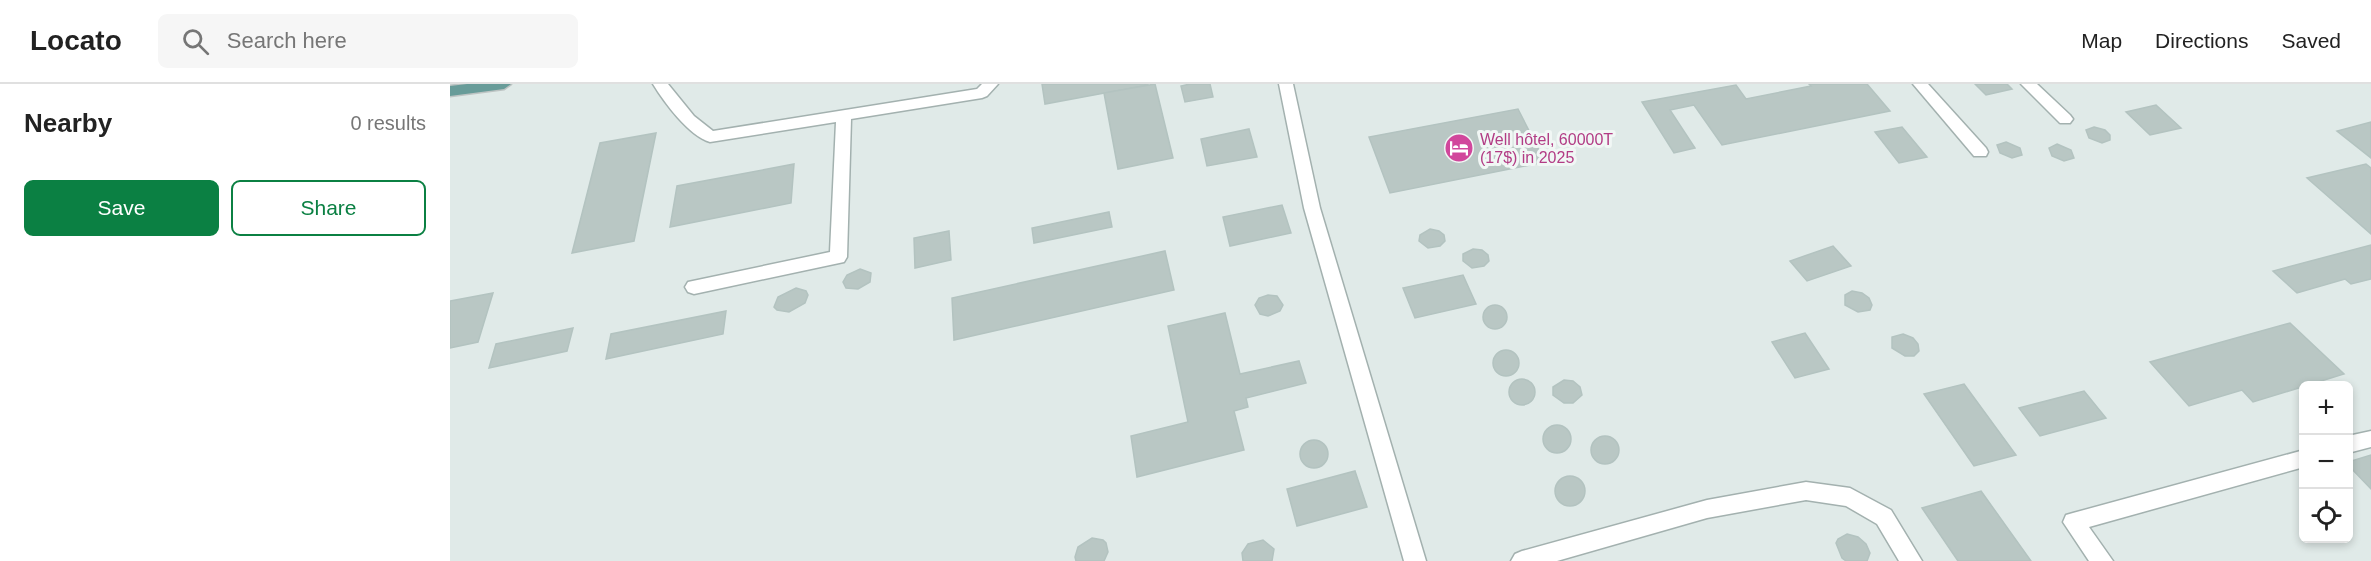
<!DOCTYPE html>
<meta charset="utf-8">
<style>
body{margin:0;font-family:Helvetica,sans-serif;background:#f6f6f6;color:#222}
.controls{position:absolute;right:18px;bottom:18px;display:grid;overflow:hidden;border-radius:9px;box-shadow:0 3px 9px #0003}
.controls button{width:54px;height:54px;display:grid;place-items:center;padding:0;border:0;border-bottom:2px solid #e0e0e0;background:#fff;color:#222;font:30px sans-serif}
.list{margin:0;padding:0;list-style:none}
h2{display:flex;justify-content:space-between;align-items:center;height:78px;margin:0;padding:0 24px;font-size:26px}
h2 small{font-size:20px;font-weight:400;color:#767676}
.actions{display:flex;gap:12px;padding:18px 24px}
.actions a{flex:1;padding:14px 0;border:2px solid #0b8043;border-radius:9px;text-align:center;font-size:21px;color:#0b8043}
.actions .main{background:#0b8043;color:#fff}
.icon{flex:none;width:33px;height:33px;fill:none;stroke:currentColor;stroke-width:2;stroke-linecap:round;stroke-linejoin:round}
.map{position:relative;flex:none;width:1921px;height:477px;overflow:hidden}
header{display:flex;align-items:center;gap:36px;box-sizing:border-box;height:84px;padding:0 30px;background:#fff;border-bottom:2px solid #e0e0e0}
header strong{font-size:28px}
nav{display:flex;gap:33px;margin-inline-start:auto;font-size:21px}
.search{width:420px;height:54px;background:#f6f6f6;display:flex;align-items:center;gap:15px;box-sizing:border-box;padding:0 21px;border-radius:9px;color:#767676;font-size:22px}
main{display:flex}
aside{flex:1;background:#fff}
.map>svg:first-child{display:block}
.building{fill:#b9c7c4;stroke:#b3c3c0;stroke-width:1.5}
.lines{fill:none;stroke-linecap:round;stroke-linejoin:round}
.minor-casing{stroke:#a3b1af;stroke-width:3}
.major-casing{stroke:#bdc4c3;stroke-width:3}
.minor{fill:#fff;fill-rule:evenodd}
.major{fill:#689c99;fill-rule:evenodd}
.labels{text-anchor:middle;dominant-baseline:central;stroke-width:6;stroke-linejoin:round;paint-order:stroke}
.hotel-label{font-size:16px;fill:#b23c85;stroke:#f1f7f5;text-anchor:start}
</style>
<header>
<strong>Locato</strong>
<div class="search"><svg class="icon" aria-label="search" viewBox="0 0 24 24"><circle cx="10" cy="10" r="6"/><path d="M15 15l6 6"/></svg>Search here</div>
<nav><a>Map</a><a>Directions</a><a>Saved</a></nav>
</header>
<main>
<aside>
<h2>Nearby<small>0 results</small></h2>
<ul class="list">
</ul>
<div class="actions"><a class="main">Save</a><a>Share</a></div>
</aside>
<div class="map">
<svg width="1921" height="477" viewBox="0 0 1921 477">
<rect width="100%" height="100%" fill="#e0eae8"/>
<g class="building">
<path d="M 592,0 L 698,0 L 698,1 L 595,20 Z"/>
<path d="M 705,0 L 723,74 L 668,85 L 654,9 Z"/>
<path d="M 740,0 L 760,0 L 763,13 L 735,18 L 731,2 Z"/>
<path d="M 1359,0 L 1417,0 L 1440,27 L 1272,61 L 1244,21 L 1220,26 L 1245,64 L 1224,69 L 1192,18 L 1286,1 L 1296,15 L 1361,2 Z"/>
<path d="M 1525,0 L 1557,0 L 1562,5 L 1536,11 Z"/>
<path d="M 1706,21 L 1731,44 L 1700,51 L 1676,28 Z"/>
<path d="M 1068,25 L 1095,78 L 940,109 L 919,53 Z"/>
<path d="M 1921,38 L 1921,74 L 1887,47 Z"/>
<path d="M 1452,43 L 1477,73 L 1449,79 L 1425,48 Z"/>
<path d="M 1644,43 L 1655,46 L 1660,51 L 1660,56 L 1652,59 L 1639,54 L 1636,46 Z"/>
<path d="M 799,45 L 807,73 L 757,82 L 751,55 Z"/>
<path d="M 206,49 L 184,157 L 122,169 L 150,59 Z"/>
<path d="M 1556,58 L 1570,64 L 1572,71 L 1562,74 L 1550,69 L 1547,61 Z"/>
<path d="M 1607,60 L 1621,66 L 1624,74 L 1614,77 L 1602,72 L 1599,64 Z"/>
<path d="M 344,80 L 341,119 L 220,143 L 227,102 Z"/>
<path d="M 1916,80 L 1921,84 L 1921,150 L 1857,94 Z"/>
<path d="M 832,121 L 841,149 L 780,162 L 773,133 Z"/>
<path d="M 659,128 L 662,143 L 584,159 L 582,144 Z"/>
<path d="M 980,145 L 989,147 L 994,151 L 995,157 L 990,162 L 978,164 L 969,157 L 970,151 Z"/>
<path d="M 499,147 L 501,176 L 465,184 L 464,154 Z"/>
<path d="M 1921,161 L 1921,195 L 1901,200 L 1895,195 L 1847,209 L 1823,187 Z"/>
<path d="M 1383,162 L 1401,182 L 1357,197 L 1340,177 Z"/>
<path d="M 1023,165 L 1032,166 L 1038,171 L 1039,177 L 1034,182 L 1022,184 L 1013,177 L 1013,170 Z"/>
<path d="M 715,167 L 724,206 L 504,256 L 502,214 Z"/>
<path d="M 410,185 L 421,189 L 420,198 L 408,205 L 396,204 L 393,198 L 397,191 Z"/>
<path d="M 1013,191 L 1026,220 L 965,234 L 953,204 Z"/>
<path d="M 346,204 L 356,207 L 358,211 L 355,219 L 339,228 L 327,226 L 324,223 L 328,213 Z"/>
<path d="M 1402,207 L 1412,209 L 1419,214 L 1422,221 L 1420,226 L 1408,228 L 1395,221 L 1395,211 Z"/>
<path d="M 43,209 L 28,258 L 0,264 L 0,217 Z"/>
<path d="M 818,211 L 827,212 L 833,221 L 830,227 L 818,232 L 810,230 L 805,221 L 809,214 Z"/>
<circle cx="1045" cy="233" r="12"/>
<path d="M 276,227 L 273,250 L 156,275 L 161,250 Z"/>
<path d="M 775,229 L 790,290 L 849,277 L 856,299 L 796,314 L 798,323 L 784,327 L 794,366 L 687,393 L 681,352 L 738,338 L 718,242 Z"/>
<path d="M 1840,239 L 1894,290 L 1803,318 L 1792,306 L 1739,322 L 1700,278 Z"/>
<path d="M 123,244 L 117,267 L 39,284 L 46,260 Z"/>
<path d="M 1355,249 L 1379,285 L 1345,294 L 1322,258 Z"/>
<path d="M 1453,250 L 1463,254 L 1468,260 L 1469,267 L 1464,272 L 1455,272 L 1442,264 L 1442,253 Z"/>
<circle cx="1056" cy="279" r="13"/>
<circle cx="1072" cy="308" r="13"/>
<path d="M 1114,296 L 1123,297 L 1130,303 L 1132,311 L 1123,319 L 1114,319 L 1103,311 L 1103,303 Z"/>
<path d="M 1514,300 L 1566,371 L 1524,382 L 1474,310 Z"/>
<path d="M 1634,307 L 1656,334 L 1590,352 L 1569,324 Z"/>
<circle cx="1107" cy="355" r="14"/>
<circle cx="1155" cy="366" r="14"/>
<circle cx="864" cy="370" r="14"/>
<path d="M 1921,371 L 1921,405 L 1898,381 L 1898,378 Z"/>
<path d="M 905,387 L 917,423 L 847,442 L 837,405 Z"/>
<circle cx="1120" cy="407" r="15"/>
<path d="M 1531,407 L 1581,477 L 1508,477 L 1472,424 Z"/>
<path d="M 1397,450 L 1408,453 L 1416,460 L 1420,469 L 1417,477 L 1396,477 L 1392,474 L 1386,459 L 1388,455 Z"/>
<path d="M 642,454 L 653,456 L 656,459 L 658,468 L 654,477 L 626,477 L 625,473 L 628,463 Z"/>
<path d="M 813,456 L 824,465 L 822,477 L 793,477 L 792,469 L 798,460 Z"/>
</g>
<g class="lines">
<g class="minor-casing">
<g id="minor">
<path d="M 203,0 L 218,0 L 244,32 L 263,47 L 527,5 L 532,0 L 548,0 L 537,12 L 532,14 L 401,35 L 397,173 L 394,178 L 244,210 L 238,208 L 235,203 L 238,198 L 380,168 L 386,38 L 260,58 C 239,52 214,18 203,0 Z"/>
<path d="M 829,0 L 843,0 L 870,124 L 976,477 L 954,477 L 854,124 Z"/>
<path d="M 1463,0 L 1478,0 L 1536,64 L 1538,68 L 1536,72 L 1524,72 Z"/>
<path d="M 1571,0 L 1587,0 L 1620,31 L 1623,35 L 1620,39 L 1610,39 Z"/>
<path d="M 1921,347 L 1921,363 L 1898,369 L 1898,352 Z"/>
<path d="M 1854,366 L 1854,383 L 1639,443 L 1663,477 L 1639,477 L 1613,438 L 1616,431 L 1623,429 Z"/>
<path d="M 1356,398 L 1400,404 L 1441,426 L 1472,477 L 1449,477 L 1427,440 L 1396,422 L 1356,416 L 1257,434 L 1107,477 L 1061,477 L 1065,470 L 1072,467 L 1257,416 Z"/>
</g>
</g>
<g class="major-casing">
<path id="major" d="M 17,0 L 61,0 L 54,5 L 0,12 L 0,2 Z"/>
</g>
<use href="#minor" class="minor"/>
<use href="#major" class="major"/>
</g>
<defs>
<g id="hotel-disc" transform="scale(1.5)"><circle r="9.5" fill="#d1479c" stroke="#f1f7f5"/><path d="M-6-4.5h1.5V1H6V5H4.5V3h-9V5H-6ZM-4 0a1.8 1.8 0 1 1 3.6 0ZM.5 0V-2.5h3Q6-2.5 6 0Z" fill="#fff"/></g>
</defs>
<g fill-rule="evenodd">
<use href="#hotel-disc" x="1009" y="64"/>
</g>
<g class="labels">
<g class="hotel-label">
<text x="1030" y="55">Well hôtel, 60000T<tspan x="1030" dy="18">(17$) in 2025</tspan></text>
</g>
</g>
</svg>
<div class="controls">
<button>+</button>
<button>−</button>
<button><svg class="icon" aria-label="locate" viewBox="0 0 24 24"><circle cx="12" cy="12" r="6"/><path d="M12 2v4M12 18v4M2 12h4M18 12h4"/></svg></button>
</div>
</div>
</main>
